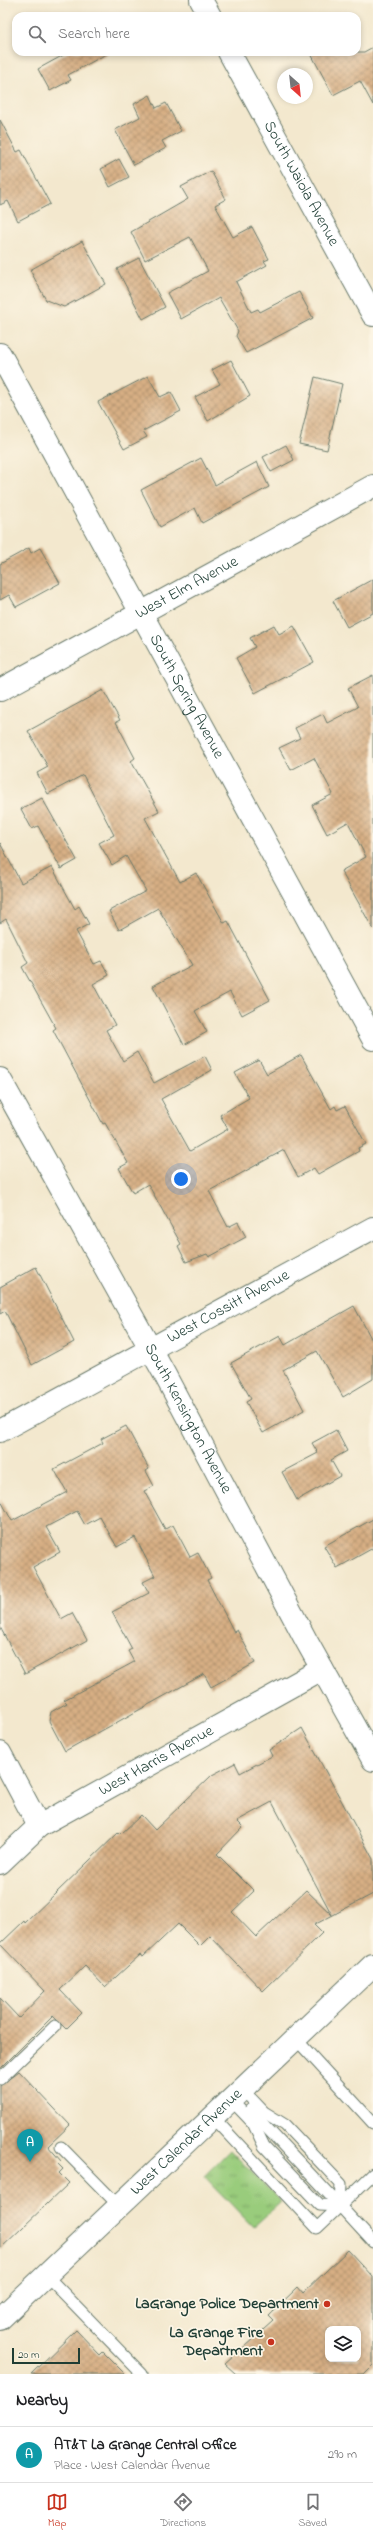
<!DOCTYPE html>
<meta charset="utf-8">
<style>
body{margin:0;font-family:"Indie Flower",sans-serif;background:#f2f2f2;color:#202124}
.controls{position:absolute;right:12px;bottom:12px;display:grid;overflow:hidden;border-radius:8px;box-shadow:0 2px 6px #0003}
.controls button{width:36px;height:36px;display:grid;place-items:center;padding:0;border:0;border-bottom:1px solid #e0e0e0;background:#fff;color:#202124;font:20px sans-serif}
.compass{position:absolute;left:277px;top:68px;width:36px;height:36px;border-radius:50%;background:#fff;box-shadow:0 2px 6px #0003;rotate:153deg}
.scale{position:absolute;left:12px;bottom:10px;width:68px;box-sizing:border-box;padding-left:4px;border:2px solid #1f3d34;border-top:0;font-size:11px;line-height:14px;white-space:nowrap;color:#1f3d34;-webkit-text-stroke:3px #fcf5e5;paint-order:stroke}
.you{position:absolute;left:181px;top:1179px;width:14px;height:14px;margin:-10px;border:3px solid #fff;border-radius:50%;background:#1a73e8;box-shadow:0 0 0 6px #1a73e833}
.badge{display:grid;place-items:center;width:26px;height:26px;border-radius:50%;background:#c8321e;color:#fff;font-size:13px;font-weight:700}
.pin{position:absolute;translate:-50% -33px;filter:drop-shadow(0 1px 2px #0008)}
.pin::after{content:'';position:absolute;top:21px;width:14px;height:12px;background:inherit;clip-path:polygon(0 0,100% 0,50% 100%)}
.list{margin:0;padding:0;list-style:none}
h2{display:flex;justify-content:space-between;align-items:center;height:52px;margin:0;padding:0 16px;font-size:17px}
h2 small{font-size:13px;font-weight:400;color:#757577}
.list li{display:grid;grid-template-columns:26px 1fr auto;gap:12px;align-items:center;box-sizing:border-box;height:56px;padding:0 16px;border-top:1px solid #e0e0e0}
.list b{display:block;font-size:15px;white-space:nowrap}
.list p{margin:0;font-size:13px;white-space:nowrap;color:#757577}
.list em{font-size:13px;font-style:normal;color:#757577}
.icon{flex:none;width:22px;height:22px;fill:none;stroke:currentColor;stroke-width:2;stroke-linecap:round;stroke-linejoin:round}
.map{position:relative;flex:none;width:373px;height:2374px;overflow:hidden}
.search{position:absolute;background:#fff;box-shadow:0 2px 6px #0003;left:12px;right:12px;top:12px;height:44px;display:flex;align-items:center;gap:10px;box-sizing:border-box;padding:0 14px;border-radius:12px;color:#757577;font-size:15px}
.sheet{height:108px;background:#fff}
nav{display:flex;justify-content:space-around;align-items:center;box-sizing:border-box;height:56px;border-top:1px solid #e0e0e0;background:#fff;font-size:11px;color:#757577}
nav a{display:grid;justify-items:center;gap:2px}
nav .on{color:#c8321e}
.map>svg:first-child{display:block}
.grass{fill:url(#grass-tufts);stroke:#5c8458}
.building{fill:url(#building-cross-hatch);fill-rule:evenodd}
.lines{fill:none;stroke-linecap:round;stroke-linejoin:round}
.service-casing{stroke:#69796a;stroke-width:13}
.minor-casing{stroke:#69796a;stroke-width:24}
.service{stroke:#fff;stroke-width:11}
.minor{stroke:#fff;stroke-width:22}
.poi-dot{fill:#c8321e;stroke:#fcf5e5;stroke-width:1.5}
.labels{text-anchor:middle;dominant-baseline:central;stroke-width:3.5;stroke-linejoin:round;paint-order:stroke}
.street-label{font-size:16px;fill:#1f3d34;stroke:#fcf5e5}
.poi-label{font-size:16px;font-weight:bold;fill:#1f3d34;stroke:#fcf5e5;text-anchor:end}
</style>
<div class="map">
<svg width="373" height="2374" viewBox="0 0 373 2374">
<defs>
<pattern id="grass-tufts" width="24" height="20" patternUnits="userSpaceOnUse"><rect width="24" height="20" fill="#99cc7c"/><path d="M3 7l-1-3M5 7V3M7 7l1-3M15 17l-1-3M17 17v-4M19 17l1-3" fill="none" stroke="#7ca766"/></pattern>
<pattern id="building-cross-hatch" width="8" height="8" patternUnits="userSpaceOnUse"><rect width="8" height="8" fill="#d7af84"/><path d="M0 0l8 8M0 8l8-8" fill="none" stroke="#ae906d"/></pattern>
</defs>
<rect width="100%" height="100%" fill="#fcf5e5"/>
<filter id="ink" filterUnits="userSpaceOnUse"><feTurbulence type="fractalNoise" baseFrequency=".025" numOctaves="2"/><feDisplacementMap in="SourceGraphic" scale="8" xChannelSelector="R" yChannelSelector="G"/><feConvolveMatrix kernelMatrix="1 2 1 2 8 2 1 2 1" color-interpolation-filters="sRGB"/></filter>
<filter id="wash" filterUnits="userSpaceOnUse"><feTurbulence type="fractalNoise" baseFrequency=".012" numOctaves="4" result="noise"/><feDisplacementMap in="SourceGraphic" scale="16" xChannelSelector="R" yChannelSelector="G"/><feGaussianBlur stdDeviation="0.9" result="paint"/><feColorMatrix in="noise" values="0 0 0 0 0 0 0 0 0 0 0 0 0 0 0 0 0 1.4 0 .05"/><feComposite in="paint" operator="in"/></filter>
<g filter="url(#wash)">
<rect width="100%" height="100%" fill="#f3e8ce"/>
<path class="grass" d="M 230,2150 L 281,2202 L 253,2227 L 204,2176 Z"/>
<g id="blocks">
<g class="building">
<path d="M 373,47 L 373,105 L 360,81 L 333,95 L 310,52 L 364,52 Z"/>
<path d="M 69,52 L 110,52 L 68,75 L 71,80 L 50,91 L 38,69 Z"/>
<path d="M 150,95 L 156,108 L 166,103 L 181,131 L 162,141 L 166,148 L 134,165 L 115,130 L 140,117 L 134,104 Z"/>
<path d="M 0,120 L 17,152 L 21,150 L 50,204 L 18,221 L 8,201 L 0,205 Z"/>
<path d="M 119,159 L 129,177 L 110,187 L 101,169 Z"/>
<path d="M 211,171 L 226,199 L 215,205 L 233,237 L 252,227 L 269,259 L 264,261 L 267,265 L 236,282 L 251,312 L 258,309 L 260,312 L 299,292 L 313,318 L 246,353 L 236,336 L 238,331 L 219,298 L 181,319 L 167,293 L 208,271 L 190,237 L 145,260 L 131,232 L 188,199 L 181,187 Z"/>
<path d="M 82,241 L 106,284 L 64,307 L 46,300 L 30,270 Z"/>
<path d="M 139,258 L 165,307 L 143,319 L 117,269 Z"/>
<path d="M 231,360 L 250,396 L 208,421 L 195,397 L 220,384 L 212,370 Z"/>
<path d="M 148,376 L 160,397 L 171,392 L 181,411 L 143,431 L 147,437 L 124,449 L 98,402 Z"/>
<path d="M 315,377 L 342,384 L 327,450 L 299,444 Z"/>
<path d="M 286,445 L 294,460 L 271,472 L 263,457 Z"/>
<path d="M 201,458 L 215,485 L 257,462 L 269,487 L 202,523 L 195,508 L 160,527 L 141,490 Z"/>
<path d="M 29,548 L 31,553 L 40,548 L 60,583 L 16,607 L 9,595 L 0,600 L 0,564 Z"/>
<path d="M 373,579 L 373,613 L 347,627 L 333,601 Z"/>
<path d="M 274,625 L 279,634 L 294,626 L 314,662 L 255,693 L 236,658 L 255,647 L 250,638 Z"/>
<path d="M 373,675 L 373,929 L 341,871 L 366,857 L 348,822 L 327,834 L 312,805 L 333,794 L 314,758 L 291,770 L 279,748 L 300,738 L 295,728 L 323,714 L 327,723 L 358,707 L 348,688 Z"/>
<path d="M 103,690 L 120,720 L 116,722 L 135,758 L 131,761 L 159,811 L 145,818 L 180,882 L 196,873 L 224,923 L 228,921 L 270,1000 L 242,1015 L 230,992 L 195,1011 L 207,1032 L 184,1045 L 153,986 L 192,965 L 158,908 L 119,930 L 109,911 L 146,891 L 126,856 L 112,865 L 99,843 L 114,835 L 83,775 L 48,794 L 37,773 L 48,767 L 28,731 Z"/>
<path d="M 42,798 L 77,860 L 61,869 L 38,826 L 32,829 L 21,809 Z"/>
<path d="M 0,843 L 21,883 L 52,867 L 75,909 L 79,906 L 89,924 L 76,931 L 94,964 L 101,961 L 109,975 L 93,984 L 115,1025 L 106,1030 L 123,1061 L 137,1052 L 154,1083 L 205,1056 L 212,1070 L 161,1099 L 190,1151 L 228,1129 L 220,1115 L 249,1098 L 235,1073 L 259,1060 L 267,1074 L 301,1055 L 331,1109 L 335,1106 L 337,1110 L 345,1106 L 366,1144 L 358,1148 L 359,1151 L 318,1174 L 314,1168 L 298,1177 L 284,1150 L 209,1191 L 228,1227 L 238,1222 L 246,1237 L 209,1257 L 207,1254 L 186,1262 L 178,1246 L 181,1244 L 148,1184 L 133,1193 L 119,1168 L 128,1163 L 105,1123 L 103,1124 L 53,1030 L 56,1028 L 22,967 L 28,963 L 6,919 L 0,923 Z"/>
<path d="M 36,1267 L 74,1342 L 32,1365 L 5,1311 L 0,1314 L 0,1287 Z"/>
<path d="M 354,1306 L 373,1342 L 373,1379 L 343,1397 L 317,1351 L 283,1370 L 304,1410 L 263,1433 L 246,1402 L 251,1399 L 231,1363 L 280,1336 L 285,1345 Z"/>
<path d="M 126,1426 L 149,1469 L 146,1471 L 154,1486 L 144,1491 L 165,1529 L 173,1525 L 190,1557 L 198,1553 L 211,1578 L 207,1580 L 234,1632 L 237,1630 L 255,1663 L 211,1687 L 204,1674 L 65,1751 L 49,1721 L 51,1712 L 67,1703 L 64,1700 L 134,1662 L 128,1651 L 132,1649 L 112,1612 L 149,1593 L 143,1582 L 155,1576 L 135,1537 L 117,1547 L 100,1517 L 85,1525 L 77,1511 L 46,1527 L 60,1552 L 33,1567 L 61,1619 L 72,1613 L 87,1640 L 25,1674 L 0,1627 L 0,1499 L 12,1521 L 67,1492 L 54,1469 L 103,1443 L 101,1439 Z"/>
<path d="M 336,1430 L 347,1451 L 331,1460 L 340,1476 L 297,1500 L 282,1472 L 318,1453 L 312,1443 Z"/>
<path d="M 373,1519 L 373,1548 L 337,1568 L 324,1546 Z"/>
<path d="M 302,1728 L 373,1859 L 373,1894 L 314,1925 L 322,1933 L 263,1991 L 210,1936 L 200,1946 L 178,1924 L 143,1957 L 140,1955 L 105,1987 L 85,1966 L 60,1990 L 82,2013 L 66,2029 L 53,2016 L 0,2069 L 0,1998 L 19,2018 L 45,1991 L 0,1944 L 24,1921 L 25,1923 L 119,1832 L 121,1834 L 141,1815 L 155,1830 L 212,1775 L 235,1763 L 240,1773 L 272,1756 L 269,1750 ZM 272,1802 L 332,1915 L 306,1890 L 256,1937 L 232,1912 L 254,1891 L 217,1854 L 243,1827 L 237,1821 Z"/>
<path d="M 19,2071 L 70,2125 L 48,2146 L 61,2161 L 58,2164 L 63,2169 L 59,2173 L 69,2183 L 0,2249 L 0,2086 Z"/>
<path d="M 348,2250 L 373,2277 L 373,2365 L 364,2374 L 236,2374 L 225,2364 L 273,2321 L 268,2316 L 298,2287 L 303,2293 ZM 328,2329 L 358,2329 L 358,2359 L 328,2359 Z"/>
<path d="M 76,2330 L 100,2355 L 103,2352 L 125,2374 L 31,2374 Z"/>
</g>
</g>
</g>
<g filter="url(#ink)">
<use href="#blocks" fill-opacity="0" stroke="#69796a" stroke-width="1"/>
<g class="lines">
<g class="service-casing">
<g id="service">
<path d="M 296,2039 L 373,2123"/>
<path d="M 0,2079 L 55,2026"/>
<path d="M 231,2100 L 253,2123 L 264,2146 L 320,2205 L 340,2206"/>
<path d="M 250,2110 L 340,2206"/>
<path d="M 213,2117 L 317,2228 L 340,2206 L 341,2184 L 285,2125 L 264,2112 L 242,2089"/>
<path d="M 61,2147 L 119,2206"/>
<path d="M 373,2174 L 340,2206 L 373,2242"/>
<path d="M 46,2275 L 142,2374"/>
</g>
</g>
<g class="minor-casing">
<g id="minor">
<path d="M 201,0 L 210,16"/>
<path id="s1" d="M 229,52 L 373,315"/>
<path id="s2" d="M 0,354 L 373,1039"/>
<path id="s3" d="M 0,690 L 373,486"/>
<path id="s4" d="M 0,1079 L 165,1375 L 307,1642 L 373,1760"/>
<path id="s5" d="M 0,1431 L 373,1228"/>
<path d="M 0,1753 L 39,1826"/>
<path id="s6" d="M 0,1863 L 39,1826 L 322,1669"/>
<path id="s7" d="M 0,2319 L 373,1965"/>
</g>
</g>
<use href="#service" class="service"/>
<use href="#minor" class="minor"/>
</g>
</g>
<g class="poi-dot">
<circle cx="327" cy="2304" r="4"/>
<circle cx="271" cy="2342" r="4"/>
</g>
<g class="labels">
<g class="street-label">
<text stroke="none"><textPath href="#s1" startOffset="150">South Waiola Avenue</textPath></text>
<text stroke="none"><textPath href="#s3" startOffset="213">West Elm Avenue</textPath></text>
<text stroke="none"><textPath href="#s2" startOffset="390">South Spring Avenue</textPath></text>
<text stroke="none"><textPath href="#s5" startOffset="260">West Cossitt Avenue</textPath></text>
<text stroke="none"><textPath href="#s4" startOffset="388">South Kensington Avenue</textPath></text>
<text stroke="none"><textPath href="#s6" startOffset="188">West Harris Avenue</textPath></text>
<text stroke="none"><textPath href="#s7" startOffset="257">West Calendar Avenue</textPath></text>
</g>
<g class="poi-label">
<text x="319" y="2304">LaGrange Police Department</text>
<text x="263" y="2333">La Grange Fire<tspan x="263" dy="18">Department</tspan></text>
</g>
</g>
</svg>
<div class="controls">
<button><svg class="icon" aria-label="layers" viewBox="0 0 24 24"><path d="M12 4l9 5-9 5-9-5zM3 14l9 5 9-5"/></svg></button>
</div>
<svg class="compass" viewBox="-18 -18 36 36"><path d="M0-13l5 13h-10z" fill="#e53935"/><path d="M0 13l5-13h-10z" fill="#757577"/></svg>
<div class="scale">20 m</div>
<div class="you"></div>
<div class="pin badge" style="left:30px;top:2162px;background:#0f9aa8">A</div>
<div class="search"><svg class="icon" aria-label="search" viewBox="0 0 24 24"><circle cx="10" cy="10" r="6"/><path d="M15 15l6 6"/></svg>Search here</div>
</div>
<section class="sheet">
<h2>Nearby<small></small></h2>
<ul class="list">
<li><span class="badge" style="background:#0f9aa8">A</span><div><b>AT&amp;T La Grange Central Office</b><p>Place · West Calendar Avenue</p></div><em>290 m</em></li>
</ul>
</section>
<nav>
<a class="on"><svg class="icon" aria-label="map" viewBox="0 0 24 24"><path d="M3 6l6-2 6 2 6-2v14l-6 2-6-2-6 2zM9 4v14M15 6v14"/></svg>Map</a>
<a><svg class="icon" aria-label="directions" viewBox="0 0 24 24"><path d="M12 3l9 9-9 9-9-9zM9 14v-3h6M13 9l2 2-2 2"/></svg>Directions</a>
<a><svg class="icon" aria-label="saved" viewBox="0 0 24 24"><path d="M7 4h10v16l-5-4-5 4z"/></svg>Saved</a>
</nav>
